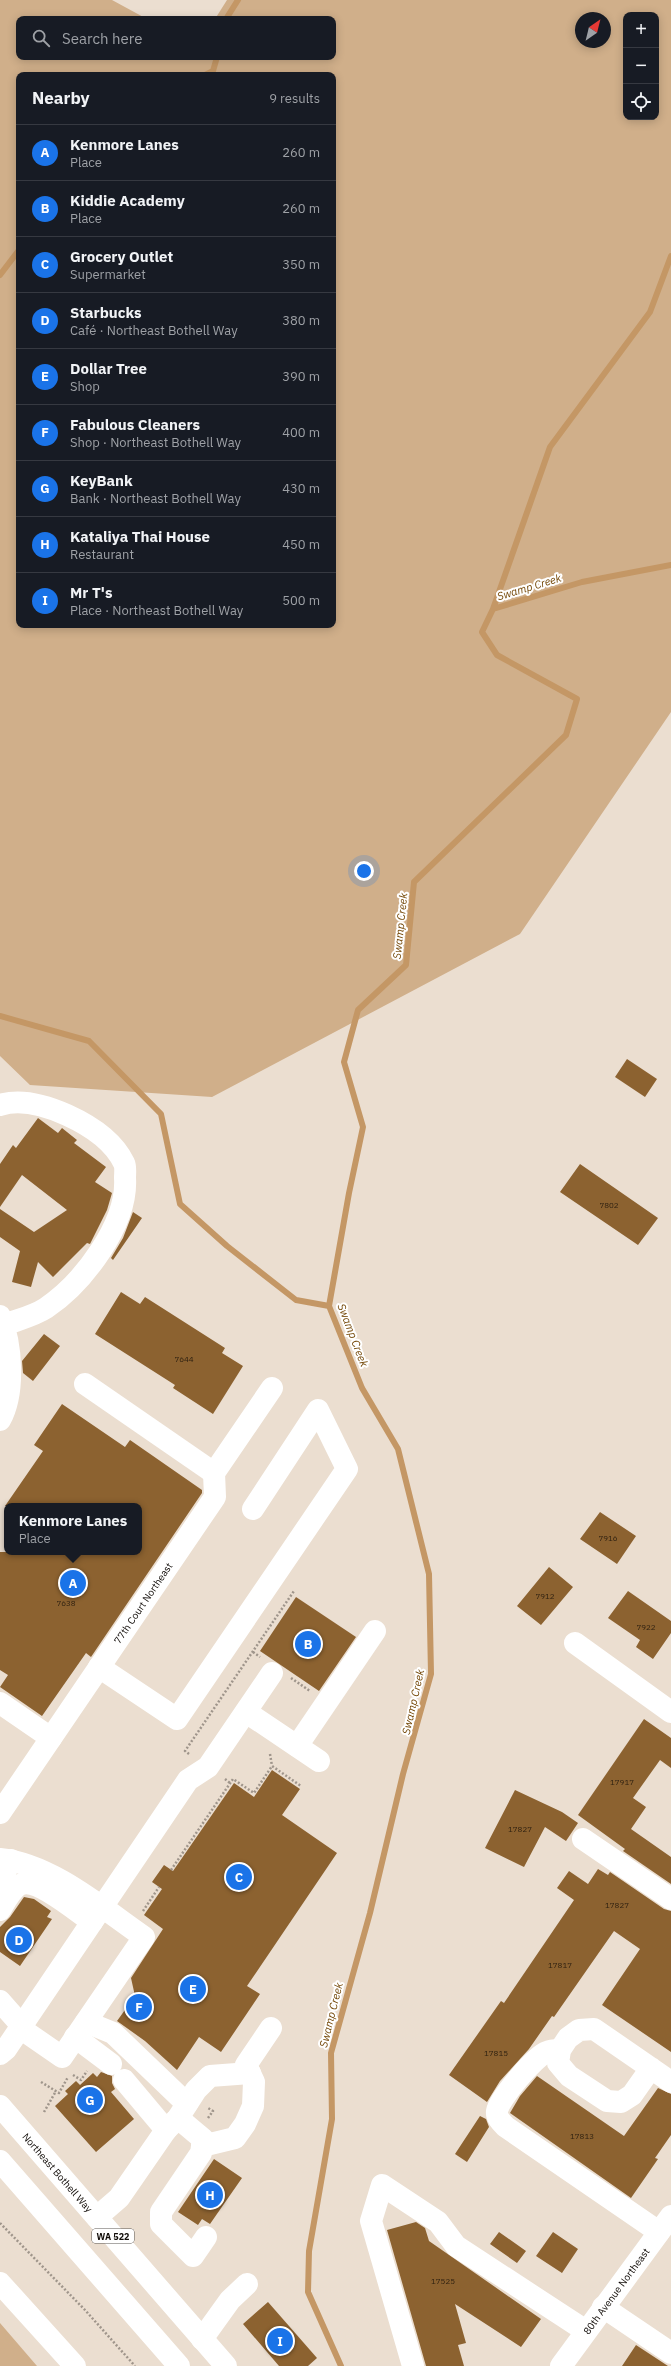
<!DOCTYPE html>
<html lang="en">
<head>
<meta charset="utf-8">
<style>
  body { margin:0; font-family:"IBM Plex Sans",sans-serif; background:#242831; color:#f1f3f6 }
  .controls { position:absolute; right:12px; top:12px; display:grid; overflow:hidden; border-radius:8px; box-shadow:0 2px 10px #0003 }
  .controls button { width:36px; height:36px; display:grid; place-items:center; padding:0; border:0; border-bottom:1px solid #363941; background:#171b24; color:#f1f3f6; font:20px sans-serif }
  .compass { position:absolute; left:575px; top:12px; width:36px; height:36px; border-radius:50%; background:#171b24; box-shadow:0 2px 10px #0003; rotate:35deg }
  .you { position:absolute; left:364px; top:871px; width:14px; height:14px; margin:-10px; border:3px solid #fff; border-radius:50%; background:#1a73e8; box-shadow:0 0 0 6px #1a73e833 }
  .badge { display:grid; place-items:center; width:26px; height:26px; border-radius:50%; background:#1a73e8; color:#fff; font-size:13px; font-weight:700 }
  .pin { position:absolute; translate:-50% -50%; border:2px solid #fff; box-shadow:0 1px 4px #0006 }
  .popup { position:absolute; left:4px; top:1503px; width:138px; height:52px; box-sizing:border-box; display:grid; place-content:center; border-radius:8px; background:#171b24; filter:drop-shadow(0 1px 3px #0005); font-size:13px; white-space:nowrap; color:#9ea1a6 }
  .popup b { font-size:15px; color:#f1f3f6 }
  .popup::after { content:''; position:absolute; left:50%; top:100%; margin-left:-8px; border:8px solid transparent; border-top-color:#171b24 }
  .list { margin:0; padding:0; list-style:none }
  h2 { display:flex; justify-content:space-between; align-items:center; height:52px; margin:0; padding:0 16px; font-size:17px }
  h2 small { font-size:13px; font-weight:400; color:#9ea1a6 }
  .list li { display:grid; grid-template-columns:26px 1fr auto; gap:12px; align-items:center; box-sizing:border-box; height:56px; padding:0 16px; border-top:1px solid #363941 }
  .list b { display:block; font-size:15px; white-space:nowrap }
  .list p { margin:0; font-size:13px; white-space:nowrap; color:#9ea1a6 }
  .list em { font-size:13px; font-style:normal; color:#9ea1a6 }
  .icon { flex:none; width:22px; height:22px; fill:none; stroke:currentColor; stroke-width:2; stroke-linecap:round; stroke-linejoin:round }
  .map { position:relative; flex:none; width:671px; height:2366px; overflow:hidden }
  .search { position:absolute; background:#171b24; box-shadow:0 2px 10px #0003; left:16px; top:16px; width:320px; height:44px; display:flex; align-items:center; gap:10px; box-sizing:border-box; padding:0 14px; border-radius:8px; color:#9ea1a6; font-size:15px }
  .panel { position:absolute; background:#171b24; box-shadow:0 2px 10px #0003; left:16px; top:72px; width:320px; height:556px; border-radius:8px }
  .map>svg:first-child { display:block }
  .green { fill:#d0af8a; fill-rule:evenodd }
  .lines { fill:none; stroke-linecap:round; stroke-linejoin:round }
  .stream { stroke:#c49765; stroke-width:6 }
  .building { fill:#8c6230 }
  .path { stroke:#9f958b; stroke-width:2.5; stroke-dasharray:2 2; stroke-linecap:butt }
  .minor { stroke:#fff; stroke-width:22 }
  .major { stroke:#fff; stroke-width:22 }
  .labels { text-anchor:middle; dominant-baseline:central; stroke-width:4; stroke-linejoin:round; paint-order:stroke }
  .number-label { font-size:8px; fill:#2f2111 }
  .shield { fill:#fff; stroke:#585451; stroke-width:1 }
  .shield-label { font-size:9px; font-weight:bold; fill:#100b07 }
  .street-label { font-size:10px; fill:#100b07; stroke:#fff }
  .water-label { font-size:11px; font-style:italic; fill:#744808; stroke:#fff }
</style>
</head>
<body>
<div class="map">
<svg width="671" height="2366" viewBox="0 0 671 2366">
  <rect width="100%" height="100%" fill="#ebded0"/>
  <path class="green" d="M0,0H112L147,19H19V57H333V19H215L227,0H671V712L520,934L212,1097L30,1085L0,1056ZM626,15H656V117H626ZM581,18H605V42H581ZM19,75H333V625H19Z
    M0,2323L37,2366H0Z"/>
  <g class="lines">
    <path class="stream" d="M226,19L238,0
      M205,75L213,71L217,57
      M0,275L19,250
      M493,609L550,447L650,312L671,256
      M0,1016L89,1041L161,1114L180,1204L227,1246L296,1300L329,1306
      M341,2366L308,2292L309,2251L332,2119L331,2053L370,1913L403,1774L431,1674L429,1574L398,1449L362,1388L329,1306L349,1193L363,1127L344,1062L358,1010L406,965L414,882L566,735L577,699L497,655L482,632L493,609L582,582L671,565"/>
  </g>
  <path class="building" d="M627,1059L657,1079L645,1097L615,1077Z
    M38,1118L58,1133L62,1128L77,1140L74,1143L106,1167L95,1182L112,1193L107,1210L90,1244L87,1243L53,1277L38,1262L31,1287L12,1282L20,1251L0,1237V1209L34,1232L67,1210L22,1175L0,1207V1164L13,1145L16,1148Z
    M580,1164L658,1218L638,1245L560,1192Z
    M133,1212L142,1218L113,1260L111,1258L123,1238Z
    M121,1292L140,1304L145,1297L225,1348L222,1353L243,1366L213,1414L173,1388L175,1385L95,1334Z
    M44,1334L60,1346L33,1381L23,1373L22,1361Z
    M62,1404L125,1447L130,1440L202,1490V1493L91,1657L86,1653L42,1716L0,1687L8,1675L0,1670V1552H139V1506H5L43,1451L34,1445Z
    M600,1512L636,1536L617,1564L580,1539Z
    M549,1567L573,1587L541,1625L517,1606Z
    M628,1591L671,1621V1633L653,1659L636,1647L640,1640L608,1618Z
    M296,1597L356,1637L319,1691L260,1651Z
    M644,1719L671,1738V1768L660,1760L633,1798L646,1807L631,1829L671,1857V1884L623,1851L625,1849L578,1815Z
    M272,1770L300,1789L282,1815L337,1853L247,1986L260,1994L221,2052L199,2037L177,2070L145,2041L117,2021L135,1996L131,1978L163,1929L144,1915L162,1889L152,1882L164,1865L173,1871L234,1783L254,1797Z
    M515,1790L562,1812L578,1823L566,1841L545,1827L524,1867L485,1848Z
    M598,1869L608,1875L610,1872L664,1909L671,1911V2052L602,2005L640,1949L614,1931L554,2017L552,2016L529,2049L500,2081L487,2102L449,2075L501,2001L504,2003L574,1900L557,1888L569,1871L588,1884Z
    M24,1897L34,1899L51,1911L47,1917L52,1919L20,1966L0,1952V1927L10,1917Z
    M101,2072L112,2076V2083L115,2089L111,2092L134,2119L96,2152L55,2106L68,2094L65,2091L76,2081L80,2085L93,2073L97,2077Z
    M537,2076L624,2136L658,2088L671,2094V2135L655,2158L658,2159L631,2198L510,2113L520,2096Z
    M480,2116L486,2119L489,2127L467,2162L455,2154Z
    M214,2159L242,2178L210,2224L202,2219L198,2225L178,2212Z
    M416,2222L425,2228L429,2241L541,2319L521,2347L455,2304L466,2343L458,2345L464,2366H426L387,2230Z
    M499,2232L526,2251L517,2263L490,2244Z
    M553,2232L578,2249L562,2273L536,2256Z
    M268,2302L317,2358L308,2366H279L243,2324Z
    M636,2345L668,2366H622Z"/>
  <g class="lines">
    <path class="path" d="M253,1652L260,1657
      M291,1678L310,1691
      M189,1754L185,1751L294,1591
      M270,1754L272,1766
      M225,1779L230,1783
      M171,1870L233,1779L254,1793L272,1766L301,1786
      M143,1911L159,1887
      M73,2075L81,2080L87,2071
      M41,2082L59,2093L68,2077
      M44,2112L56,2091
      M208,2118L213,2111L208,2108
      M0,2223L85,2310L135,2366"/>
    <g class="minor">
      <path d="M0,1105C22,1098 47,1106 67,1115C89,1125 113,1140 124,1163C126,1167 125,1173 125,1178C128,1224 83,1283 46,1308C34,1316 17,1320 4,1325"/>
      <path d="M0,1316C12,1344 15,1393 0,1420"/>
      <path d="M85,1384L214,1473"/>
      <path d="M575,1643L671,1712"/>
      <path d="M99,1667L177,1719L347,1469L318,1410L253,1509"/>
      <path d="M0,1703L51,1738"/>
      <path d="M246,1712L319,1761"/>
      <path d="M297,1746L375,1631"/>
      <path id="s1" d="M0,1813L215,1497L214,1473L272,1388"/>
      <path d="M583,1839L671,1899"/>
      <path d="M0,1859C51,1864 102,1908 144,1937L62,2057L20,2028"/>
      <path d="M0,1882L11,1860"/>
      <path d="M0,1910C5,1902 11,1890 19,1885C36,1876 77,1912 92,1922"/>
      <path d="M0,2001L22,2026"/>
      <path d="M86,2022L113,2033L187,2104"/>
      <path d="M75,2037L111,2064"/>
      <path d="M560,2050C556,2050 551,2050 547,2052C535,2056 499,2099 497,2111C496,2118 502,2123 506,2127L659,2232"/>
      <path d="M0,2054L6,2049L188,1780L208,1767L272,1673"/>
      <path d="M651,2068L632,2095L621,2102L607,2101L569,2076L558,2063L560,2050L568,2038L579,2030L594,2029L671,2082"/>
      <path d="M124,2080L166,2130"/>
      <path d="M178,2118L203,2139L201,2153L161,2212V2224L193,2256L206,2237"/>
      <path d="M202,2146L235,2138L245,2124L253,2106L254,2082L246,2065L271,2028"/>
      <path d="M97,2217L119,2198L166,2130L178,2118L196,2090L210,2076L250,2073"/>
      <path d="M0,2283L75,2366"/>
      <path d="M603,2307L671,2353"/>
      <path d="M202,2339L230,2300L247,2284"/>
      <path d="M413,2366L371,2221L382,2185L438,2222L456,2246L586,2331"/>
    </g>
    <g class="major">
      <path id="s2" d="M0,2106L226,2366"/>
      <path d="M0,2161L179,2366"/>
      <path id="s3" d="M561,2366L671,2216"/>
    </g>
  </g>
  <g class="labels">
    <g class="number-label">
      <text x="609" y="1205">7802</text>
      <text x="184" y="1359">7644</text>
      <text x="608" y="1538">7916</text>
      <text x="545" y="1596">7912</text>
      <text x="66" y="1603">7638</text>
      <text x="646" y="1627">7922</text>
      <text x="622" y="1782">17917</text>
      <text x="520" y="1829">17827</text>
      <text x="617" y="1905">17827</text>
      <text x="560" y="1965">17817</text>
      <text x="496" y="2053">17815</text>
      <text x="582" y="2136">17813</text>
      <text x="443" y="2281">17525</text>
    </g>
    <rect class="shield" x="92" y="2229" width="42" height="14" rx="3"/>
    <g class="shield-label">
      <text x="113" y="2236">WA 522</text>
    </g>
    <g class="street-label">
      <text stroke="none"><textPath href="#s1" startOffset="254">77th Court Northeast</textPath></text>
      <text stroke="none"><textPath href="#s2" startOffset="88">Northeast Bothell Way</textPath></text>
      <text stroke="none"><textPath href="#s3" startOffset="93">80th Avenue Northeast</textPath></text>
    </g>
    <g class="water-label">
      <text transform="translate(529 587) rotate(-17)">Swamp Creek</text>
      <text transform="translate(400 926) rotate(-84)">Swamp Creek</text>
      <text transform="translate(353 1335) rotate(69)">Swamp Creek</text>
      <text transform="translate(413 1702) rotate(-77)">Swamp Creek</text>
      <text transform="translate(331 2015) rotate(-76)">Swamp Creek</text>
    </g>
  </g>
</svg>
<div class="controls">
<button>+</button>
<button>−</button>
<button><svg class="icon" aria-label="locate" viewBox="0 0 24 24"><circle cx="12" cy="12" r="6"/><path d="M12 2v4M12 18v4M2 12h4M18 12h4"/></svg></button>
</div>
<svg class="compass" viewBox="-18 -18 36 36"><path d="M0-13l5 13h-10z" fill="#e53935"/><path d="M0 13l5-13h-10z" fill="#9ea1a6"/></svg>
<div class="you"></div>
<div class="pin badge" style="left:73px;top:1583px">A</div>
<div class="popup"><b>Kenmore Lanes</b>Place</div>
<div class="pin badge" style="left:308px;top:1644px">B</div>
<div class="pin badge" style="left:239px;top:1877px">C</div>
<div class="pin badge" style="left:19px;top:1940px">D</div>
<div class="pin badge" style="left:193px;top:1989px">E</div>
<div class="pin badge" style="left:139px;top:2007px">F</div>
<div class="pin badge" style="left:90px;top:2100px">G</div>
<div class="pin badge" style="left:210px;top:2195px">H</div>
<div class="pin badge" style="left:280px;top:2341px">I</div>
<div class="search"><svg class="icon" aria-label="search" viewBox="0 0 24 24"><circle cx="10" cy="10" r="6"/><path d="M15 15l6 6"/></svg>Search here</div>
<section class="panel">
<h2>Nearby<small>9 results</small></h2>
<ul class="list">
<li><span class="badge">A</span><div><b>Kenmore Lanes</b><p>Place</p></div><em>260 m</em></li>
<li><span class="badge">B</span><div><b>Kiddie Academy</b><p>Place</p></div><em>260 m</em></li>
<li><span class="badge">C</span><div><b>Grocery Outlet</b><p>Supermarket</p></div><em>350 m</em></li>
<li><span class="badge">D</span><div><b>Starbucks</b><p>Café · Northeast Bothell Way</p></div><em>380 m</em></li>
<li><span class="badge">E</span><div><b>Dollar Tree</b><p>Shop</p></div><em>390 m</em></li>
<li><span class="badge">F</span><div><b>Fabulous Cleaners</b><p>Shop · Northeast Bothell Way</p></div><em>400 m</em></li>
<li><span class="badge">G</span><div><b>KeyBank</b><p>Bank · Northeast Bothell Way</p></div><em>430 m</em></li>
<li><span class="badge">H</span><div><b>Kataliya Thai House</b><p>Restaurant</p></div><em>450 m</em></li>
<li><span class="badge">I</span><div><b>Mr T's</b><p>Place · Northeast Bothell Way</p></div><em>500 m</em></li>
</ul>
</section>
</div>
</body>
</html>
